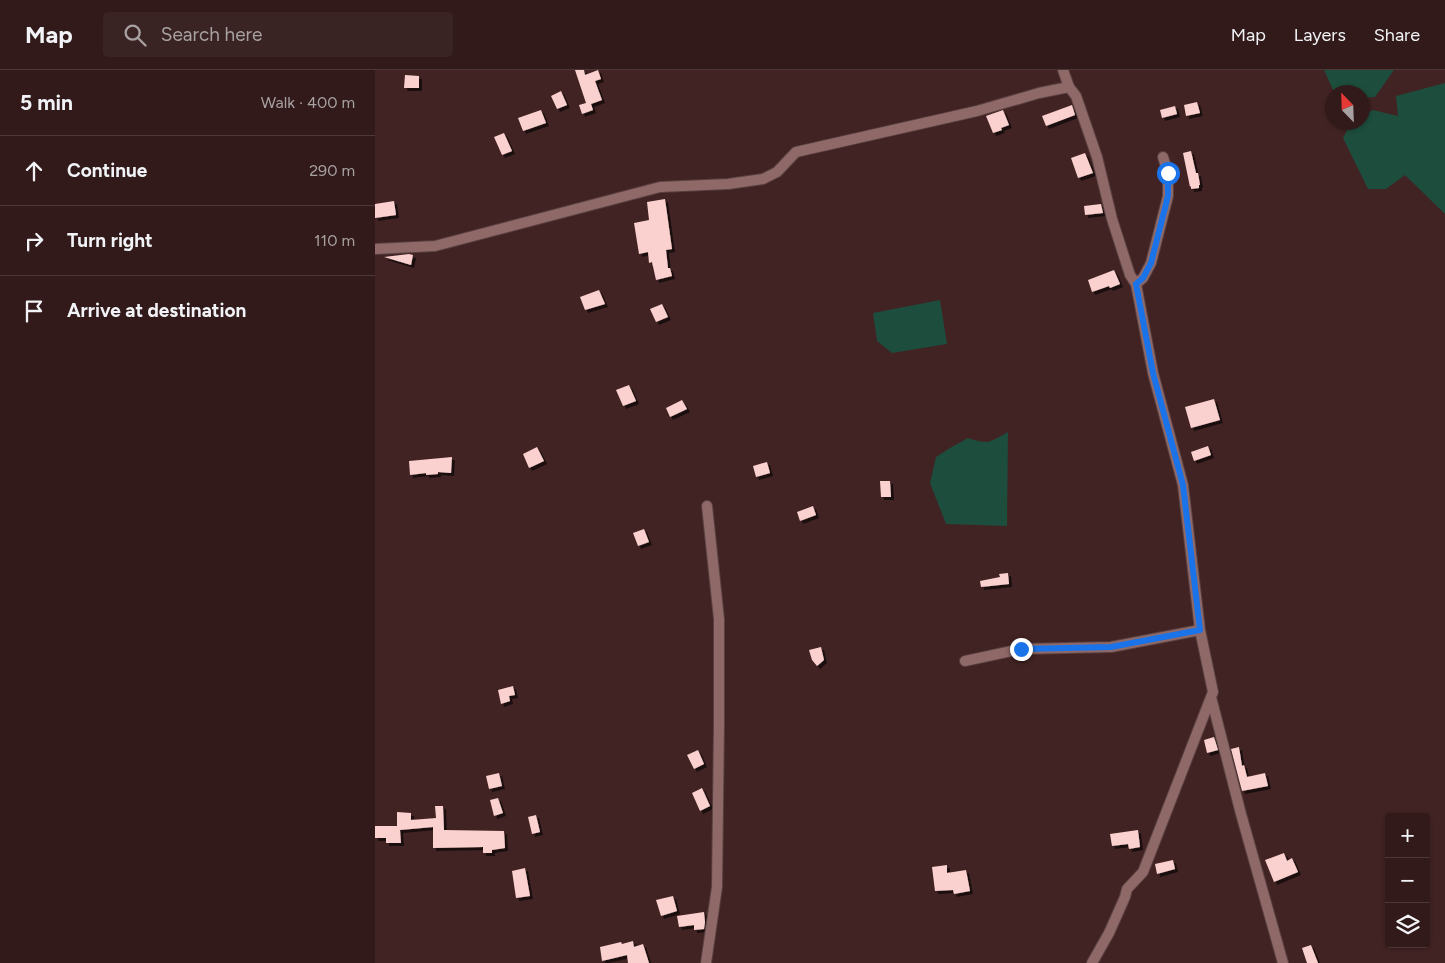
<!DOCTYPE html>
<html lang="en">
<head>
<meta charset="utf-8">
<style>
  body { margin:0; font-family:Figtree,sans-serif; background:#3a2323; color:#f1f3f6 }
  .controls { position:absolute; right:15px; bottom:15px; display:grid; overflow:hidden; border-radius:5px; box-shadow:0 1px 4px #0004 }
  .controls button { width:45px; height:45px; display:grid; place-items:center; padding:0; border:0; border-bottom:1px solid #4d3839; background:#321a1a; color:#f1f3f6; font:25px sans-serif }
  .compass { position:absolute; left:950px; top:15px; width:45px; height:45px; border-radius:50%; background:#321a1a; box-shadow:0 1px 4px #0004; rotate:337deg }
  .stop { position:absolute; width:15px; height:15px; margin:-11px; border:4px solid #1a73e8; border-radius:50%; background:#fff }
  .stop.end { background:#1a73e8; border-color:#fff; box-shadow:0 1px 5px #0008 }
  .list { margin:0; padding:0; list-style:none }
  h2 { display:flex; justify-content:space-between; align-items:center; height:65px; margin:0; padding:0 20px; font-size:21px }
  h2 small { font-size:16px; font-weight:400; color:#a8a1a2 }
  .list li { display:grid; grid-template-columns:32px 1fr auto; gap:15px; align-items:center; box-sizing:border-box; height:70px; padding:0 20px; border-top:1px solid #4d3839 }
  .list b { display:block; font-size:19px; white-space:nowrap }
  .list em { font-size:16px; font-style:normal; color:#a8a1a2 }
  .icon { flex:none; width:28px; height:28px; fill:none; stroke:currentColor; stroke-width:2; stroke-linecap:round; stroke-linejoin:round }
  .map { position:relative; flex:none; width:1070px; height:893px; overflow:hidden }
  header { display:flex; align-items:center; gap:30px; box-sizing:border-box; height:70px; padding:0 25px; background:#321a1a; border-bottom:1px solid #4d3839 }
  header strong { font-size:24px }
  nav { display:flex; gap:28px; margin-inline-start:auto; font-size:18px }
  .search { width:350px; height:45px; background:#3a2323; display:flex; align-items:center; gap:12px; box-sizing:border-box; padding:0 18px; border-radius:5px; color:#a8a1a2; font-size:19px }
  main { display:flex }
  aside { flex:1; background:#321a1a }
  .map>svg:first-child { display:block }
  .water { fill:#1d4d3d }
  .building { fill:#fbd1cf; filter:url(#shadow) }
  .lines { fill:none; stroke-linecap:round; stroke-linejoin:round }
  .minor-casing { stroke:#5a4041; stroke-width:12 }
  .minor { stroke:#8e6968; stroke-width:10 }
  .route { stroke:#1a73e8; stroke-width:6 }
</style>
</head>
<body>
<header>
<strong>Map</strong>
<div class="search"><svg class="icon" aria-label="search" viewBox="0 0 24 24"><circle cx="10" cy="10" r="6"/><path d="M15 15l6 6"/></svg>Search here</div>
<nav><a>Map</a><a>Layers</a><a>Share</a></nav>
</header>
<main>
<aside>
<h2>5 min<small>Walk · 400 m</small></h2>
<ul class="list">
<li><svg class="icon" aria-label="ahead" viewBox="0 0 24 24"><path d="M12 20V5M6 11l6-6 6 6"/></svg><div><b>Continue</b></div><em>290 m</em></li>
<li><svg class="icon" aria-label="right" viewBox="0 0 24 24"><path d="M7 20v-9h11M14 6l5 5-5 5"/></svg><div><b>Turn right</b></div><em>110 m</em></li>
<li><svg class="icon" aria-label="arrive" viewBox="0 0 24 24"><path d="M6 21V4h12l-3 4 3 4H6"/></svg><div><b>Arrive at destination</b></div></li>
</ul>
</aside>
<div class="map">
<svg width="1070" height="893" viewBox="0 0 1070 893">
  <defs>
    <filter id="shadow"><feDropShadow dx="3" dy="3" stdDeviation="0" flood-color="#0009"/></filter>
  </defs>
  <rect width="100%" height="100%" fill="#422323"/>
  <path class="water" d="M949,0H1019L1000,27L988,28V22H959Z
    M1070,13V144L1030,105L1011,119H993L968,68L976,53L988,52V45L998,40L1023,46L1021,26Z
    M565,230L572,274L517,283L502,271L498,243Z
    M633,362L632,456L571,454L555,413L561,387L575,378L593,368C614,375 615,372 633,362Z"/>
  <path class="building" d="M200,0H209L210,5L223,0L226,9L220,11L227,30L216,34L218,40L207,44L204,35L211,33Z
    M30,5L44,6V18H29Z
    M186,21L192,35L182,39L176,26Z
    M822,32L825,43L811,46L809,35Z
    M697,35L700,45L671,56L667,46Z
    M800,36L802,44L787,48L785,40Z
    M166,40L171,53L148,61L143,48Z
    M628,40L634,55L626,58L627,60L618,63L611,46Z
    M129,63L137,81L127,85L119,67Z
    M816,81L821,103H823L825,115H824V118L816,119V116L815,117L808,83Z
    M710,83L718,103L703,108L696,88Z
    M290,129L297,179L291,180L293,198H295L297,206L281,210L277,192L274,193L273,182L264,184L259,153L274,150L272,132Z
    M19,131L21,145L0,148V134Z
    M726,134L728,143L710,145L709,136Z
    M34,184L38,185L36,195L9,187Z
    M739,200L745,214L735,218L734,216L717,222L713,210Z
    M224,220L230,234L210,240L205,227Z
    M287,234L293,247L281,252L275,239Z
    M254,315L261,331L248,336L241,320Z
    M839,329L845,350L816,358L810,337Z
    M307,330L312,339L295,347L291,338Z
    M833,376L836,385L819,391L816,382Z
    M162,377L169,391L154,398L148,384Z
    M77,387L76,403L63,402V404L51,405V403L35,405L34,391Z
    M392,392L395,403L381,407L378,396Z
    M505,411H515L516,427H506Z
    M438,436L441,445L425,451L422,442Z
    M269,459L274,472L263,476L258,463Z
    M633,503L634,514L606,517L605,511L625,507L624,504Z
    M446,577L449,590L442,596L437,590L434,580Z
    M138,616L140,625L134,626L135,631L126,634L123,620Z
    M839,667L843,680L832,683L829,670Z
    M864,677L867,696L869,695L872,707L890,703L893,716L867,721L856,679Z
    M323,680L329,694L319,699L312,685Z
    M124,703L127,716L114,719L111,706Z
    M327,718L335,736L325,741L317,723Z
    M123,728L128,743L119,746L115,730Z
    M60,736H68L69,760L129,761L130,778L117,780V783H108V777L58,778V757L25,760L26,773H11V768H0V756H22V742L36,743V750L61,748Z
    M161,745L165,762L157,764L153,747Z
    M763,760L765,777L754,779L753,774L737,776L735,764Z
    M909,783L912,791L917,788L923,802L899,812L890,790Z
    M798,790L800,799L782,804L780,794Z
    M572,795V803L591,800L595,821L579,824L578,820L560,821L557,797Z
    M150,798L155,826L141,828L137,801Z
    M298,826L302,841L286,846L281,830Z
    M329,842L330,852L329,859L319,860V855L304,857L302,846Z
    M258,871L259,877L268,874L274,893H253L252,885L227,891L225,877L246,872L247,874Z
    M936,875L943,893H932L927,878Z"/>
  <g class="lines">
    <g class="minor-casing">
      <path id="minor" d="M688,0L694,17L701,26L722,87L737,149L755,205L761,214L778,303L808,415L825,560L838,622L836,627L866,744L908,893
        M0,179L60,176L285,117L353,114L388,109L402,102L421,82L602,41L664,23L694,17
        M761,214L768,208L776,193L793,126V103L788,87
        M590,591L646,579L736,577L825,560
        M331,893L342,817L344,654V549L332,436
        M717,893L734,863L750,827L752,819L768,802L836,627"/>
    </g>
    <use href="#minor" class="minor"/>
  </g>
  <g class="lines">
    <path class="route" d="M646,579L736,577L825,560L808,415L778,303L761,214L768,208L776,193L793,126V103"/>
  </g>
</svg>
<div class="controls">
<button>+</button>
<button>−</button>
<button><svg class="icon" aria-label="layers" viewBox="0 0 24 24"><path d="M12 4l9 5-9 5-9-5zM3 14l9 5 9-5"/></svg></button>
</div>
<svg class="compass" viewBox="-18 -18 36 36"><path d="M0-13l5 13h-10z" fill="#e53935"/><path d="M0 13l5-13h-10z" fill="#a8a1a2"/></svg>
<div class="stop" style="left:793px;top:103px"></div>
<div class="stop end" style="left:646px;top:579px"></div>
</div>
</main>
</body>
</html>
